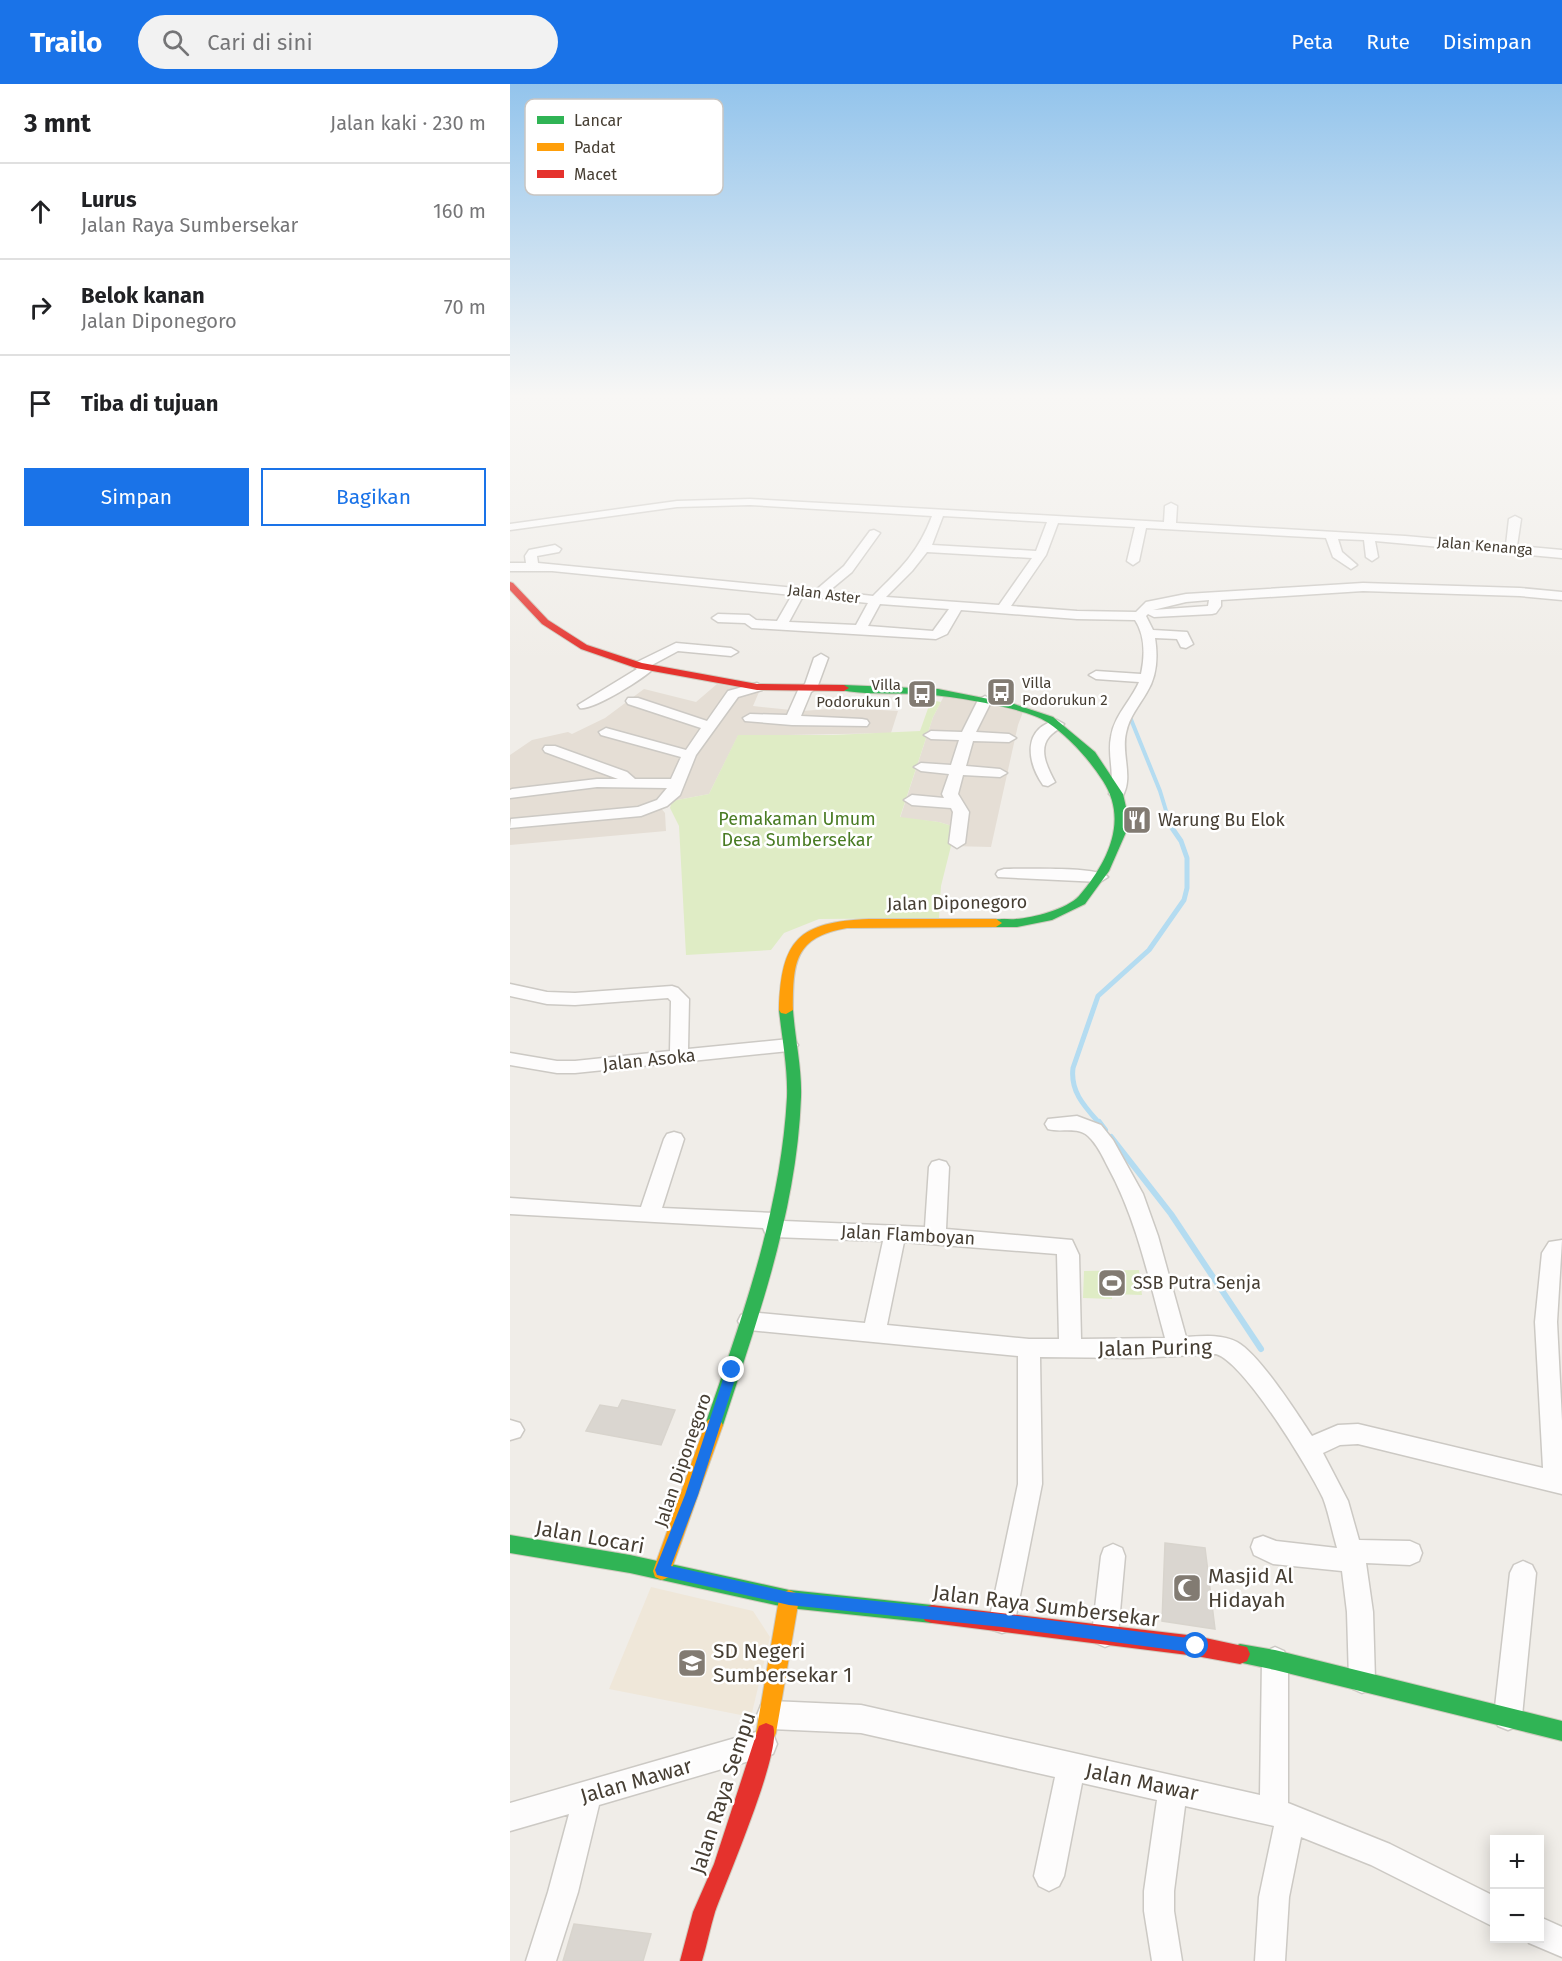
<!DOCTYPE html>
<html lang="id">
<head>
<meta charset="utf-8">
<style>
  body { margin:0; font-family:"Fira Sans",sans-serif; background:#f2f2f2; color:#202124 }
  .controls { position:absolute; right:18px; bottom:18px; display:grid; overflow:hidden; border-radius:0px; box-shadow:0 3px 15px #0003 }
  .controls button { width:54px; height:54px; display:grid; place-items:center; padding:0; border:0; border-bottom:2px solid #e0e0e0; background:#fff; color:#202124; font:30px sans-serif }
  .stop { position:absolute; width:18px; height:18px; margin:-14px; border:4px solid #1a73e8; border-radius:50%; background:#fff }
  .stop.end { background:#1a73e8; border-color:#fff; box-shadow:0 2px 6px #0008 }
  .list { margin:0; padding:0; list-style:none }
  h2 { display:flex; justify-content:space-between; align-items:center; height:78px; margin:0; padding:0 24px; font-size:26px }
  h2 small { font-size:20px; font-weight:400; color:#757577 }
  .list li { display:grid; grid-template-columns:39px 1fr auto; gap:18px; align-items:center; box-sizing:border-box; height:96px; padding:0 24px; border-top:2px solid #e0e0e0 }
  .list b { display:block; font-size:22px; white-space:nowrap }
  .list p { margin:0; font-size:20px; white-space:nowrap; color:#757577 }
  .list em { font-size:20px; font-style:normal; color:#757577 }
  .actions { display:flex; gap:12px; padding:18px 24px }
  .actions a { flex:1; padding:14px 0; border:2px solid #1a73e8; border-radius:0px; text-align:center; font-size:21px; color:#1a73e8 }
  .actions .main { background:#1a73e8; color:#fff }
  .icon { flex:none; width:33px; height:33px; fill:none; stroke:currentColor; stroke-width:2; stroke-linecap:round; stroke-linejoin:round }
  .map { position:relative; flex:none; width:1052px; height:1877px; overflow:hidden }
  header { display:flex; align-items:center; gap:36px; box-sizing:border-box; height:84px; padding:0 30px; background:#1a73e8; color:#fff }
  header strong { font-size:28px }
  nav { display:flex; gap:33px; margin-inline-start:auto; font-size:21px }
  .search { width:420px; height:54px; background:#f2f2f2; display:flex; align-items:center; gap:15px; box-sizing:border-box; padding:0 21px; border-radius:33px; color:#757577; font-size:22px }
  main { display:flex }
  aside { flex:1; background:#fff }
  .map>svg:first-child { display:block }
  .residential { fill:#e5ded5 }
  .education { fill:#efe7d9 }
  .green { fill:#dfecc5 }
  .lines { fill:none; stroke-linecap:round; stroke-linejoin:round }
  .stream-far2 { stroke:#b4dcf1; stroke-width:4 }
  .stream-far1 { stroke:#b4dcf1; stroke-width:5 }
  .stream { stroke:#b4dcf1; stroke-width:6 }
  .building { fill:#dad6d0; stroke:#d8d4cd; stroke-width:1.5 }
  .street-casing { stroke:#ccc9c4; stroke-width:3 }
  .fast-casing { stroke:#cfcabe; stroke-width:2 }
  .slow-casing { stroke:#cfcabe; stroke-width:2 }
  .jam-casing { stroke:#cfcabe; stroke-width:2 }
  .street { fill:#fdfcfc; fill-rule:evenodd }
  .fast { fill:#30b455; fill-rule:evenodd }
  .slow { fill:#ff9f0a; fill-rule:evenodd }
  .jam { fill:#e5322d; fill-rule:evenodd }
  .route { fill:#1a73e8 }
  .labels { text-anchor:middle; dominant-baseline:central; stroke-width:5; stroke-linejoin:round; paint-order:stroke }
  .far-street-label { font-size:15px; fill:#463e33; stroke:#fff }
  .far-poi-label { font-size:15px; fill:#463e33; stroke:#fff; text-anchor:start }
  .park-label { font-size:18px; fill:#497b23; stroke:#fff }
  .poi-label { font-size:18px; fill:#463e33; stroke:#fff; text-anchor:start }
  .street-label { font-size:18px; fill:#463e33; stroke:#fff }
  .near-street-label { font-size:21px; fill:#463e33; stroke:#fff }
  .near-poi-label { font-size:21px; fill:#463e33; stroke:#fff; text-anchor:start }
  .key { fill:#fff; stroke:#c8c5c2; stroke-width:1.5 }
  .key-label { font-size:16px; fill:#463e33 }
</style>
</head>
<body>
<header>
<strong>Trailo</strong>
<div class="search"><svg class="icon" aria-label="search" viewBox="0 0 24 24"><circle cx="10" cy="10" r="6"/><path d="M15 15l6 6"/></svg>Cari di sini</div>
<nav><a>Peta</a><a>Rute</a><a>Disimpan</a></nav>
</header>
<main>
<aside>
<h2>3 mnt<small>Jalan kaki · 230 m</small></h2>
<ul class="list">
<li><svg class="icon" aria-label="ahead" viewBox="0 0 24 24"><path d="M12 20V5M6 11l6-6 6 6"/></svg><div><b>Lurus</b><p>Jalan Raya Sumbersekar</p></div><em>160 m</em></li>
<li><svg class="icon" aria-label="right" viewBox="0 0 24 24"><path d="M7 20v-9h11M14 6l5 5-5 5"/></svg><div><b>Belok kanan</b><p>Jalan Diponegoro</p></div><em>70 m</em></li>
<li><svg class="icon" aria-label="arrive" viewBox="0 0 24 24"><path d="M6 21V4h12l-3 4 3 4H6"/></svg><div><b>Tiba di tujuan</b></div></li>
</ul>
<div class="actions"><a class="main">Simpan</a><a>Bagikan</a></div>
</aside>
<div class="map">
<svg width="1052" height="1877" viewBox="0 0 1052 1877">
  <rect width="100%" height="100%" fill="#f0ede8"/>
  <path class="residential" d="M207,600L249,608L243,622L291,627L336,624L388,627L381,649L228,652L199,710L162,717L150,723L155,729L156,747L0,761V671L22,656L58,648L62,650L95,634L134,605L186,618Z
    M434,612L513,628L508,641L481,763L441,762L442,742L429,738L390,734L423,633Z"/>
  <path class="education" d="M141,1503L243,1527L260,1553L241,1633L99,1605Z"/>
  <path class="green" d="M421,616L431,618L423,633L390,733L429,738L442,742L441,762L431,802L429,834L309,835L274,849L261,866L176,871L169,742L160,724L162,717L199,710L228,651H323L410,647Z
    M629,1186L632,1211L602,1210V1215L573,1214L574,1187Z"/>
  <g class="lines">
    <path class="stream-far2" d="M620,633L650,707L661,743"/>
    <path class="stream-far1" d="M590,1040C575,1023 560,1008 563,984L588,912L639,866L674,816L677,804V774L671,757L660,741"/>
    <path class="stream" d="M589,1038L595,1046
      M601,1053L661,1130L751,1265"/>
  </g>
  <path class="building" d="M112,1316L165,1326L151,1361L76,1347L90,1321L108,1324Z
    M655,1459L695,1464L705,1545L652,1537Z
    M64,1840L141,1850L133,1877H53Z"/>
  <g class="lines">
    <g class="street-casing">
      <path id="street" d="M240,415L654,438L655,422L661,419L667,422L666,439L895,452L996,461L999,435L1005,432L1011,435L1007,462L1052,466V474L865,457L868,473L862,477L856,473L854,456L828,455L832,468L847,481L841,485L823,473L816,454L636,444L629,477L623,481L617,477L625,443L548,439L536,471L501,522L567,527L626,528L636,518L676,510L853,499L1010,504L1052,508V516L1010,512L853,507L711,516V522L706,529L702,530L644,533L638,530L636,532L643,546L677,548L683,560L676,564L671,563L667,555L645,554C648,573 647,592 637,608C629,622 619,633 616,649C611,670 624,694 612,713L607,715L599,710C606,691 597,672 601,653C604,632 620,618 629,598L586,595L579,591L586,587L631,590C635,572 635,551 625,536L567,535L451,526L437,550L426,555L242,544L235,539L208,538L202,534L208,530L239,531L246,536L267,537L282,511L42,487H0V479H16L15,472L19,466L45,461L51,465L49,468L27,472L28,479L306,506L334,482L360,447L364,446L370,449L342,488L319,507L363,512C391,484 408,469 422,432L240,421L167,423L0,446V440L167,417ZM433,432L537,438L526,467L422,461ZM417,468L522,474L489,521L376,513L402,487ZM293,512L358,519L346,541L279,538ZM699,516L698,522L643,526L676,518ZM370,520L439,525L423,547L358,542Z
        M166,559L221,564L228,568L221,572L168,567L142,581L144,584C135,594 82,627 70,624L68,621L127,585L123,582L125,579Z
        M311,570L318,574L307,604L301,608L291,632L352,635L357,636L359,639L357,642L282,641L235,637L233,634L240,630L277,631L289,604L295,600L304,574Z
        M247,599L254,603L252,606L228,613L186,671L170,711L157,722L131,732L0,744L1,735L128,723L147,716L157,704L87,703L0,714V706L2,705L87,695H108L35,668L33,665L35,662H45L117,688L125,695H161L171,673L91,651L89,648L96,644L176,666L191,644L118,620L116,617L118,614H128L197,637L218,607Z
        M475,612L482,616L466,648L499,650L506,654L499,658L463,657L456,682L490,685L497,689L490,693L453,691L448,710L459,728L455,759L447,764L439,759L443,728L441,724L402,721L394,716L402,711L434,714L432,710L439,690L411,687L404,683L411,679L441,681L449,656L421,655L414,651L421,647L452,648L468,616Z
        M547,636L554,640C550,645 544,647 539,653C528,666 538,685 545,698L538,702L533,701C517,678 512,644 547,636Z
        M494,785C512,785 589,782 598,793L590,798L488,793L486,790L488,787Z
        M0,900L37,908L65,909L162,902L168,904L179,915L178,965L279,955L285,957L288,961L285,965L279,967L65,989H47L0,981V969L47,977H65L160,967L161,917L158,914L65,921L37,920L0,912Z
        M567,1032L591,1041L603,1056L633,1110L648,1152L676,1253C693,1252 711,1250 727,1258C749,1270 787,1329 802,1352L828,1341L848,1340L1033,1384L1025,1238L1032,1169L1039,1158L1052,1156L1047,1238L1052,1337V1410L848,1360L830,1361L813,1369L838,1417L849,1456L900,1457L909,1461L912,1469L909,1477L900,1481L856,1479L863,1528L865,1596L861,1605L852,1609L843,1605L839,1596L837,1528L832,1487L763,1480L744,1471L741,1463L744,1455L753,1452L766,1457L827,1464C822,1447 819,1430 813,1414C799,1385 735,1279 706,1270L625,1274L530,1273L532,1400L505,1537L501,1546L492,1549L483,1546L479,1537L508,1400V1272L239,1246L231,1243L228,1237L231,1231L239,1228L355,1239L373,1157L263,1153L256,1151L253,1144L0,1130V1114L131,1123L154,1055L157,1050L164,1048L171,1050L174,1055L152,1124L264,1129L271,1131L274,1137L415,1143L419,1083L422,1078L429,1076L436,1078L439,1083L436,1145L562,1156L569,1171L571,1255L655,1254C639,1196 627,1136 598,1083C593,1073 587,1060 578,1052C567,1042 551,1049 538,1045L535,1040L538,1035ZM394,1158L547,1170L549,1255H519L377,1241Z
        M0,1336L10,1339L14,1346L10,1353L0,1356Z
        M603,1460L612,1464L615,1472L608,1550L604,1559L595,1563L586,1559L582,1550L591,1472L594,1464Z
        M1013,1477L1022,1481L1026,1489L1012,1632L1008,1642L998,1646L988,1642L984,1632L1000,1489L1004,1481Z
        M765,1563L774,1567L778,1576V1719L880,1760L984,1812V1843L861,1781L791,1753L779,1813L775,1877H745L749,1813L764,1742L675,1722L664,1807V1827L672,1877H642L634,1827V1807L647,1716L572,1699L554,1792L549,1802L539,1807L529,1802L524,1792L545,1693L351,1649L261,1645L251,1641L247,1631L251,1621L261,1617L351,1621L750,1711L752,1576L756,1567Z
        M253,1646L263,1650L267,1660L263,1670L89,1721L68,1808L46,1877H16L38,1808L59,1730L0,1747V1719Z
        M1030,1833L1052,1843V1873L1019,1859L1018,1854H1030Z"/>
    </g>
    <g class="fast-casing">
      <path id="fast" d="M334,601L428,605L504,620L543,633L585,668L613,710L618,732L617,746L599,787L575,820L542,836L507,843H486L480,839C486,833 497,836 506,835C523,834 557,825 569,812C597,779 619,737 593,697C578,674 560,654 537,638C514,623 436,611 408,610C383,609 355,611 330,606L329,604Z
        M276,922L283,926C285,955 292,984 291,1013C287,1126 248,1234 213,1341L210,1346L204,1349L198,1346L195,1341C232,1234 271,1126 277,1013C278,984 272,955 269,926Z
        M0,1451L120,1471L279,1506L422,1521L429,1523L432,1530L429,1537L422,1539L279,1524L120,1489L0,1469Z
        M730,1560L765,1566L1052,1637V1657L765,1586L723,1577L720,1570L723,1563Z"/>
    </g>
    <g class="slow-casing">
      <path id="slow" d="M359,835H486L492,839L486,843L337,844C284,853 283,879 283,926L276,930L271,929L269,926C271,855 289,838 359,835Z
        M204,1333L210,1336L213,1341L161,1487L159,1493L152,1496L145,1493L143,1487L195,1341L198,1336Z
        M279,1506L286,1509L289,1515L266,1649L263,1656L256,1659L249,1656L246,1649L269,1515L272,1509Z"/>
    </g>
    <g class="jam-casing">
      <path id="jam" d="M0,498L3,499L38,536L77,561L132,579L247,600L334,601L339,604L334,607L247,606L126,584L71,565L32,540L0,506Z
        M422,1521L686,1552L737,1563L740,1570L737,1577L730,1580L686,1572L422,1539L415,1537L412,1530L415,1523Z
        M256,1639L263,1642C273,1666 216,1797 205,1828C200,1844 197,1861 192,1877H170L183,1828L204,1780L249,1642Z"/>
    </g>
    <use href="#street" class="street"/>
    <use href="#fast" class="fast"/>
    <use href="#slow" class="slow"/>
    <use href="#jam" class="jam"/>
  </g>
  <linearGradient id="sky" x2="0" y2="1"><stop stop-color="#93c4ec"/><stop offset="0.54" stop-color="#f8f7f5"/><stop offset="1" stop-color="#f8f7f5" stop-opacity="0"/></linearGradient>
  <rect width="1052" height="578" fill="url(#sky)"/>
  <path class="route" d="M222,1281L228,1286L188,1411L161,1482L279,1508L492,1530L686,1555L691,1557L693,1562L691,1567L686,1569L492,1543L279,1521L147,1491L145,1486L175,1411L216,1286Z"/>
  <defs>
    <g id="bus-square" transform="scale(1.5)"><rect x="-9" y="-9" width="18" height="18" rx="4" fill="#827b72" stroke="#fff"/><path d="M-5-6H5V4H4V6H2V4H-2V6H-4V4H-5ZM-3.5-4V0h7V-4ZM-3.5 1.2v1.5H-2V1.2ZM2 1.2v1.5H3.5V1.2Z" fill="#fff"/></g>
    <g id="restaurant-square" transform="scale(1.5)"><rect x="-9" y="-9" width="18" height="18" rx="4" fill="#827b72" stroke="#fff"/><path d="M-5-6h1v4h1v-4h1v4h1v-4h1v5L-1.5 .5V6h-2V.5L-5-1ZM5-6V6H3V1.5H1.5Q1.5-4 5-6Z" fill="#fff"/></g>
    <g id="stadium-square" transform="scale(1.5)"><rect x="-9" y="-9" width="18" height="18" rx="4" fill="#827b72" stroke="#fff"/><path d="M0-5a6.5 5 0 1 0 0 10a6.5 5 0 1 0 0-10ZM-3.5-1.8h7v3.6h-7Z" fill="#fff"/></g>
    <g id="mosque-square" transform="scale(1.5)"><rect x="-9" y="-9" width="18" height="18" rx="4" fill="#827b72" stroke="#fff"/><path d="M3.5-4.9A6 6 0 1 0 3.5 4.9A5 5 0 1 1 3.5-4.9Z" fill="#fff"/></g>
    <g id="school-square" transform="scale(1.5)"><rect x="-9" y="-9" width="18" height="18" rx="4" fill="#827b72" stroke="#fff"/><path d="M0-5L7-2L0 1L-7-2ZM-4 1L0 2.5L4 1V4Q0 6-4 4Z" fill="#fff"/></g>
  </defs>
  <g fill-rule="evenodd">
    <use href="#bus-square" x="491" y="608"/>
    <use href="#bus-square" x="412" y="610"/>
    <use href="#restaurant-square" x="627" y="736"/>
    <use href="#stadium-square" x="602" y="1199"/>
    <use href="#mosque-square" x="677" y="1504"/>
    <use href="#school-square" x="182" y="1579"/>
  </g>
  <g class="labels">
    <g class="far-street-label">
      <text transform="translate(975 462) rotate(5)">Jalan Kenanga</text>
      <text transform="translate(314 510) rotate(7)">Jalan Aster</text>
    </g>
    <g class="far-poi-label">
      <text x="512" y="599">Villa<tspan x="512" dy="17">Podorukun 2</tspan></text>
      <text x="391" y="601" text-anchor="end">Villa<tspan x="391" dy="17">Podorukun 1</tspan></text>
    </g>
    <g class="park-label">
      <text x="287" y="735">Pemakaman Umum<tspan x="287" dy="21">Desa Sumbersekar</tspan></text>
    </g>
    <g class="poi-label">
      <text x="648" y="736">Warung Bu Elok</text>
      <text x="623" y="1199">SSB Putra Senja</text>
    </g>
    <g class="street-label">
      <text transform="translate(447 819) rotate(-1)">Jalan Diponegoro</text>
      <text transform="translate(139 976) rotate(-6)">Jalan Asoka</text>
      <text transform="translate(398 1151) rotate(3)">Jalan Flamboyan</text>
      <text transform="translate(173 1376) rotate(-71)">Jalan Diponegoro</text>
    </g>
    <g class="near-street-label">
      <text transform="translate(645 1264) rotate(-1)">Jalan Puring</text>
      <text transform="translate(80 1453) rotate(10)">Jalan Locari</text>
      <text transform="translate(536 1522) rotate(7)">Jalan Raya Sumbersekar</text>
      <text transform="translate(126 1697) rotate(-16)">Jalan Mawar</text>
      <text transform="translate(632 1698) rotate(12)">Jalan Mawar</text>
      <text transform="translate(213 1709) rotate(-72)">Jalan Raya Sempu</text>
    </g>
    <g class="near-poi-label">
      <text x="698" y="1492">Masjid Al<tspan x="698" dy="24">Hidayah</tspan></text>
      <text x="203" y="1567">SD Negeri<tspan x="203" dy="24">Sumbersekar 1</tspan></text>
    </g>
  </g>
  <rect x="15" y="15" width="198" height="96" rx="9" class="key"/>
  <rect x="27" y="32" width="27" height="8" fill="#30b455"/>
  <rect x="27" y="59" width="27" height="8" fill="#ff9f0a"/>
  <rect x="27" y="86" width="27" height="8" fill="#e5322d"/>
  <g class="key-label">
    <text x="64" y="42">Lancar</text>
    <text x="64" y="69">Padat</text>
    <text x="64" y="96">Macet</text>
  </g>
</svg>
<div class="controls">
<button>+</button>
<button>−</button>
</div>
<div class="stop" style="left:686px;top:1562px"></div>
<div class="stop end" style="left:222px;top:1286px"></div>
</div>
</main>
</body>
</html>
